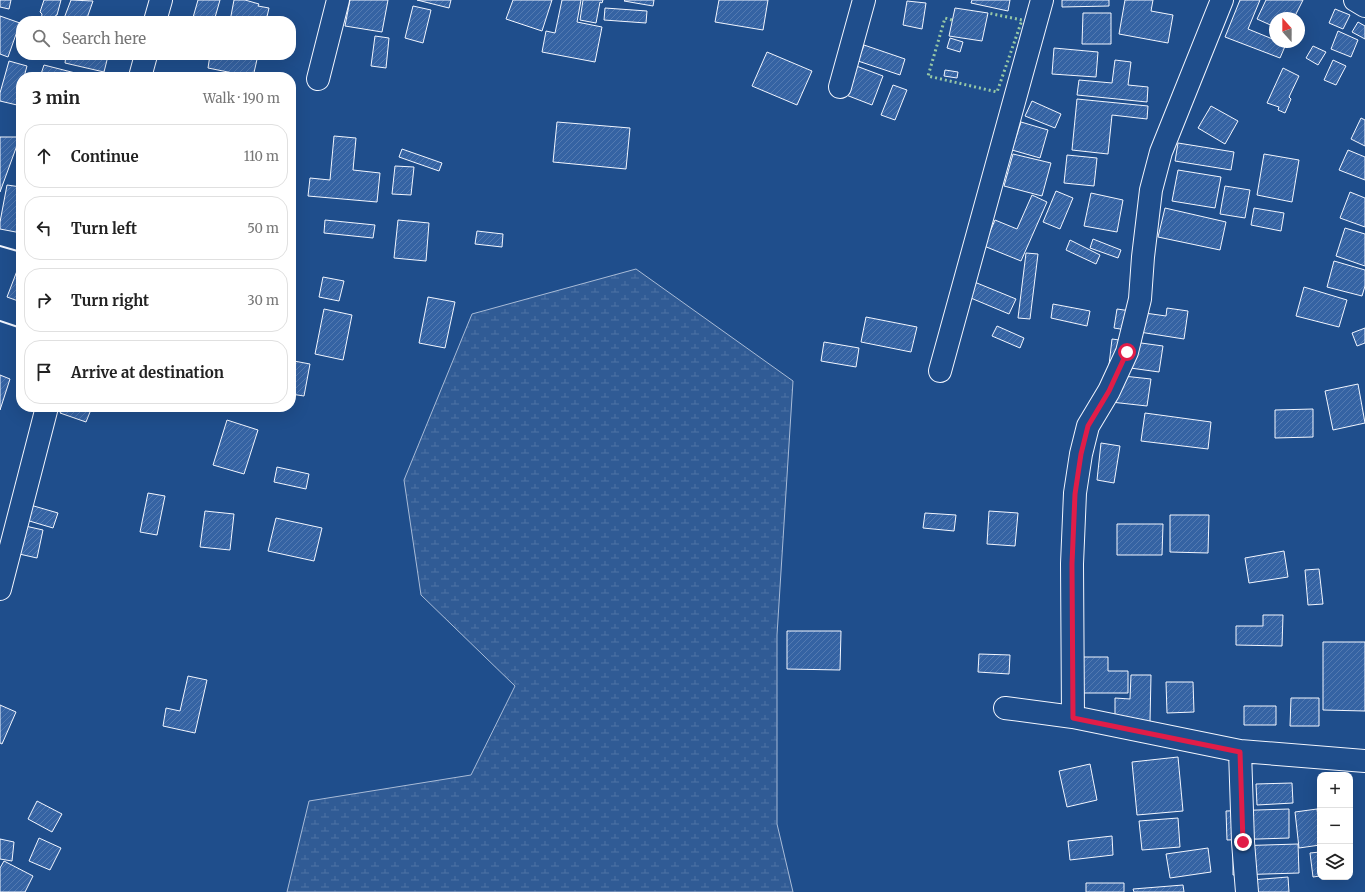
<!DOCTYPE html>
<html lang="en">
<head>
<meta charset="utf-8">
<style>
  body { margin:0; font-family:Merriweather,serif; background:#f6f6f6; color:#222 }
  .controls { position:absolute; right:12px; bottom:12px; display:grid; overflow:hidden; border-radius:8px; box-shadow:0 4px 16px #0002 }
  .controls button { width:36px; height:36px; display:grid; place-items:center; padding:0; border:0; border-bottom:1px solid #e0e0e0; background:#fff; color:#222; font:20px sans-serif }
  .compass { position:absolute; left:1269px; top:12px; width:36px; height:36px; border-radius:50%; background:#fff; box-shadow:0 4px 16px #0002; rotate:339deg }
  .stop { position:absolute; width:12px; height:12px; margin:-9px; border:3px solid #e11d48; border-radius:50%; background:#fff }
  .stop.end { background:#e11d48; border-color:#fff; box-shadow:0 1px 4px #0008 }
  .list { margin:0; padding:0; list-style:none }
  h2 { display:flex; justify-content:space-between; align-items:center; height:52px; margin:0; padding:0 16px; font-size:17px }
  h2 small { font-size:13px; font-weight:400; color:#767676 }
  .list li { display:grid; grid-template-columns:26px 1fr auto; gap:12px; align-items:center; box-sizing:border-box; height:64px; margin:0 8px 8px; padding:0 8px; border:1px solid #e0e0e0; border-radius:16px }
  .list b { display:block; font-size:15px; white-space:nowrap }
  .list em { font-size:13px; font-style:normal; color:#767676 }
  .icon { flex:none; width:22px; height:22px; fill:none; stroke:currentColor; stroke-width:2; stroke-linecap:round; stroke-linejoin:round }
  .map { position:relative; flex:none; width:1365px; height:892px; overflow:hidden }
  .search { position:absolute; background:#fff; box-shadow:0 4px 16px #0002; left:16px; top:16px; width:280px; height:44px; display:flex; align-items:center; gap:10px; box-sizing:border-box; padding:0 14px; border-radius:16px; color:#767676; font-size:15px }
  .panel { position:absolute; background:#fff; box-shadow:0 4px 16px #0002; left:16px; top:72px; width:280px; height:340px; border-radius:16px }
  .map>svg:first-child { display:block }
  .wetland { fill:url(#wetland-marsh); stroke:#a8bbd7 }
  .building { fill:url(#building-hatch); stroke:#f2f6ff }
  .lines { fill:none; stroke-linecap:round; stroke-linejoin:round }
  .minor-casing { stroke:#f2f6ff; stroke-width:24 }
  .minor { stroke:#1f4e8c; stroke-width:22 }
  .hedge { stroke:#97c8a6; stroke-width:3; stroke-dasharray:2 3; stroke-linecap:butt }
  .wall { stroke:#f2f6ff; stroke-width:2 }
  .route { stroke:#e11d48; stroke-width:5 }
</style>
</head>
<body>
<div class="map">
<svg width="1365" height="892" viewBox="0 0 1365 892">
  <defs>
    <pattern id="wetland-marsh" width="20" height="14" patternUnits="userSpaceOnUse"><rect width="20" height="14" fill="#305b95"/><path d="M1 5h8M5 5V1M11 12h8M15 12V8" fill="none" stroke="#4e73a5"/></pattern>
    <pattern id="building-hatch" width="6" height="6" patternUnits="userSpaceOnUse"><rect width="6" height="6" fill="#3563a3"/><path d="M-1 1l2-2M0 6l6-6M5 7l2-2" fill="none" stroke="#537ab1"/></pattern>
  </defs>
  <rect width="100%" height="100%" fill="#1f4e8c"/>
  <path class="wetland" d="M636,269L793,381L777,635V824L793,892H287L309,801L471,775L515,686L421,595L404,480L472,314Z"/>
  <path class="building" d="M0,0H11L9,9L0,7Z
    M44,0H61L57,15H56L54,21H41L42,14L40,12Z
    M71,0L93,1L86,21H63Z
    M198,0H220L214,21H192Z
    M234,0H245L259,4L258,6L269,8L266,21H230Z
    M350,0H388L382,32L345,26Z
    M417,0H451L449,8Z
    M513,0H552L542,31L506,19Z
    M562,0H581L577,22L602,27L595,62L542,52L546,31L555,33Z
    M583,0H603L602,3L600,2L596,23L580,20Z
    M625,0H654L653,6L624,1Z
    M719,0H768L763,30L715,22Z
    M972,0H1010L1008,11L971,3Z
    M1062,0H1109V6L1062,7Z
    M1125,0H1153L1151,11L1173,15L1168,43L1119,34Z
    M1240,0H1260L1248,29L1275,40V42H1281L1286,44L1280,58L1225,37Z
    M1266,0H1303L1294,18H1275V27L1257,19Z
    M907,1L926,3L922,29L903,25Z
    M413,6L431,10L423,43L405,38Z
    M605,8L647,11L646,23L604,20Z
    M955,8L988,13L982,41L949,36Z
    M1335,9L1350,15L1343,29L1329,23Z
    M1083,13H1111V44H1082Z
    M0,16L20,23L8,57L0,54Z
    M1358,22L1365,26V39L1352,32Z
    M1338,31L1358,40L1351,57L1331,49Z
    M375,36L389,38L386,68L371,66Z
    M950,38L963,42L960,52L947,48Z
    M864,45L905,59L900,75L858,61Z
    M1313,46L1326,52L1318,65L1306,58Z
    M1054,48L1098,52L1096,77L1052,74Z
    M767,52L812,71L797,105L752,86Z
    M66,55H103L108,56L104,72L65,63Z
    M210,55H258L253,77L208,68Z
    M1115,60L1131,62L1128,85L1148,87L1147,102L1077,95L1079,80L1112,83Z
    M1333,60L1346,66L1336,85L1324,80Z
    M9,61L27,66L24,77H21V90L17,105L0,101V93Z
    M851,64L883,76L872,105L841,93Z
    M44,65L87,76V77H40Z
    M1283,68L1299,76L1289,97L1291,99L1285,113L1278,110L1279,107L1267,103Z
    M945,70L958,72L957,78L944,76Z
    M893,85L907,90L895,120L881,115Z
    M1077,99L1148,106L1147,119L1112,115L1108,154L1072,150Z
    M1032,101L1061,114L1055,128L1025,116Z
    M1211,106L1238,121L1225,144L1198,128Z
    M1361,118L1365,120V146L1351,139Z
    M557,122L630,128L626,169L553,162Z
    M1021,122L1048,130L1040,158L1012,150Z
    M334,136L356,138L353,170L380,173L377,202L308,196L310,178L330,180Z
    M0,137H20L0,192Z
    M1178,143L1234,152L1231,170L1175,161Z
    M402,149L442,163L439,171L399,157Z
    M1348,150L1365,157V180L1339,170Z
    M1013,154L1051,163L1042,196L1004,186Z
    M1264,154L1299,160L1292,202L1257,195Z
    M1067,155L1097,158L1094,186L1064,183Z
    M395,166L414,167L411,195L392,194Z
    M1178,170L1221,177L1215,208L1172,201Z
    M7,185L21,187V233L0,229V222Z
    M1225,186L1250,190L1245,218L1220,214Z
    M1056,191L1073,198L1060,229L1043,222Z
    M1350,192L1365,198V227L1340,218Z
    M1091,193L1123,200L1117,232L1084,226Z
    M1032,195L1047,202L1021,261L984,246L995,220L1017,229Z
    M1165,208L1226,222L1220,250L1158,237Z
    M1254,208L1284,213L1281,231L1251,225Z
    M325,220L375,225L373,238L324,233Z
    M398,220L429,223L426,261L394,258Z
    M1345,228L1365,234V266L1336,256Z
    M477,231L503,234L502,247L475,244Z
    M1093,239L1121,250L1118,258L1090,248Z
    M1070,240L1100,255L1096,264L1066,250Z
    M1026,253L1038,254L1030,319L1018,318Z
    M1334,261L1365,270V286L1362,296L1327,287Z
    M20,263H21V302L7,297Z
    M323,277L344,281L339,301L319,297Z
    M972,281L1016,299L1009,314L966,296Z
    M1304,287L1347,300L1339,327L1296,316Z
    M428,297L455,302L445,348L419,343Z
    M1053,304L1090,311L1087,326L1051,318Z
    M1167,308L1188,311L1184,339L1114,328L1117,309L1166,316Z
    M324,309L352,315L343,360L315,354Z
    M866,317L917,327L911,352L861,342Z
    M997,326L1024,338L1020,348L992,336Z
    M1365,328V343L1357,346L1352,333Z
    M1112,339L1163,346L1159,372L1109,365Z
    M824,342L859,348L856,367L821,361Z
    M294,361L310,364L304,396L291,394V377Z
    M0,375L10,379L0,410Z
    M1114,375L1151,379L1147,406L1111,402Z
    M1358,384L1365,423L1333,430L1325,391Z
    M63,407H92L86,422L60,413Z
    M1313,409V437L1275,438V410Z
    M1145,413L1211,422L1208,449L1141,441Z
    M227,420L258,430L244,474L213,465Z
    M1101,443L1120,446L1114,483L1097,480Z
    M277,467L309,474L306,489L274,482Z
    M148,493L165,496L157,535L140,532Z
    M20,502L58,513L53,528L16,517Z
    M205,511L234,514L230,550L200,547Z
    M989,511L1018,513L1015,546L987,544Z
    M925,513L956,515L954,531L923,528Z
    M1170,515H1209L1208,553L1170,552Z
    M276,518L322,528L314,561L268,551Z
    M12,523L43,530L37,558L6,551Z
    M1117,524H1163L1162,555H1117Z
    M1284,551L1288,577L1249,583L1245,558Z
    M1319,569L1323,604L1308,605L1305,570Z
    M1263,615H1283L1282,646L1236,645V626H1263Z
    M787,631H841L840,670L787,669Z
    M1323,642H1365V711L1323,710Z
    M979,654L1010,655L1009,674L978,672Z
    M1068,657H1108V671H1128V693H1067Z
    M1131,675H1151L1150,722H1115V698L1130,699Z
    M188,676L207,680L195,733L163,726L166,708L180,711Z
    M1166,682H1193L1194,712L1167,713Z
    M1291,698H1319V726H1290Z
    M0,705L16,712L2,744L0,743Z
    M1244,706H1276V725H1244Z
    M1178,757L1183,811L1137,815L1132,762Z
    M1090,764L1097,800L1067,807L1059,771Z
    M1292,783L1293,803L1257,805L1256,784Z
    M37,801L62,814L52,832L28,819Z
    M1289,809V838L1227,840L1226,811Z
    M1317,809L1320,833V845L1299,848L1295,812Z
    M1178,818L1180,847L1142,850L1139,821Z
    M1112,836L1113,855L1070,860L1068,841Z
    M39,838L61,848L50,870L29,861Z
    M0,839L14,842L12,861L0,859Z
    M1298,844L1299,873L1233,875V846Z
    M1208,848L1211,872L1170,878L1166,854Z
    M1320,852V876L1313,877L1310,853Z
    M4,861L33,876L25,892H0V868Z
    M1288,877L1289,892H1240L1239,881Z
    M1086,883H1124V892H1086Z
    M1183,885L1184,892H1134L1133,889Z"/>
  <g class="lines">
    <g class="minor-casing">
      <path id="minor" d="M1355,0L1365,6
        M155,21L161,0
        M140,77L146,55
        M318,79L338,0
        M840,87L864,0
        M940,371L1042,0
        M0,589L47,407
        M1005,708L1073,717L1240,751L1365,761
        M1073,717L1072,564L1075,493L1081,454L1088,426L1109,391L1127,352L1140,299L1143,257L1151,190L1161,152L1222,0
        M1240,751L1243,842L1247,892"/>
    </g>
    <use href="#minor" class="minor"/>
    <path class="hedge" d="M952,20L945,18L928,76L997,92L1022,20L988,13"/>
    <path class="wall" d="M0,246L21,252
      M0,321L21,328"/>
  </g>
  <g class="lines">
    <path class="route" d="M1127,352L1109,391L1088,426L1081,454L1075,494L1072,564L1073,718L1240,752L1243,842"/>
  </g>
</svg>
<div class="controls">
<button>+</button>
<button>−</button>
<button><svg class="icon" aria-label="layers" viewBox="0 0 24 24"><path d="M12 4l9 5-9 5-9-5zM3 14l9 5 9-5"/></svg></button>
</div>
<svg class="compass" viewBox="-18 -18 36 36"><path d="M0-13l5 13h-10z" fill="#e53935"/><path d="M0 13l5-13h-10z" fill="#767676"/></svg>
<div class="stop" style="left:1127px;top:352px"></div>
<div class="stop end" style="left:1243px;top:842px"></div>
<div class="search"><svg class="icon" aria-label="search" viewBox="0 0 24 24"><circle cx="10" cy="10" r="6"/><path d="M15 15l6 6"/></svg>Search here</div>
<section class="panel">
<h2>3 min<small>Walk · 190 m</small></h2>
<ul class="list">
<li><svg class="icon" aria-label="ahead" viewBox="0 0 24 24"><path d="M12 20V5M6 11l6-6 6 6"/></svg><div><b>Continue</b></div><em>110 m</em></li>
<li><svg class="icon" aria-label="left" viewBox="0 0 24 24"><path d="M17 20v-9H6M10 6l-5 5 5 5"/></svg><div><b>Turn left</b></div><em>50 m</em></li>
<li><svg class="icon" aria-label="right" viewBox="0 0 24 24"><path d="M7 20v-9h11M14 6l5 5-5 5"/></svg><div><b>Turn right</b></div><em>30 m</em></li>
<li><svg class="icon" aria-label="arrive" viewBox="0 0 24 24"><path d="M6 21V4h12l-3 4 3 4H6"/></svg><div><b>Arrive at destination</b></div></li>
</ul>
</section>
</div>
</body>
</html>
